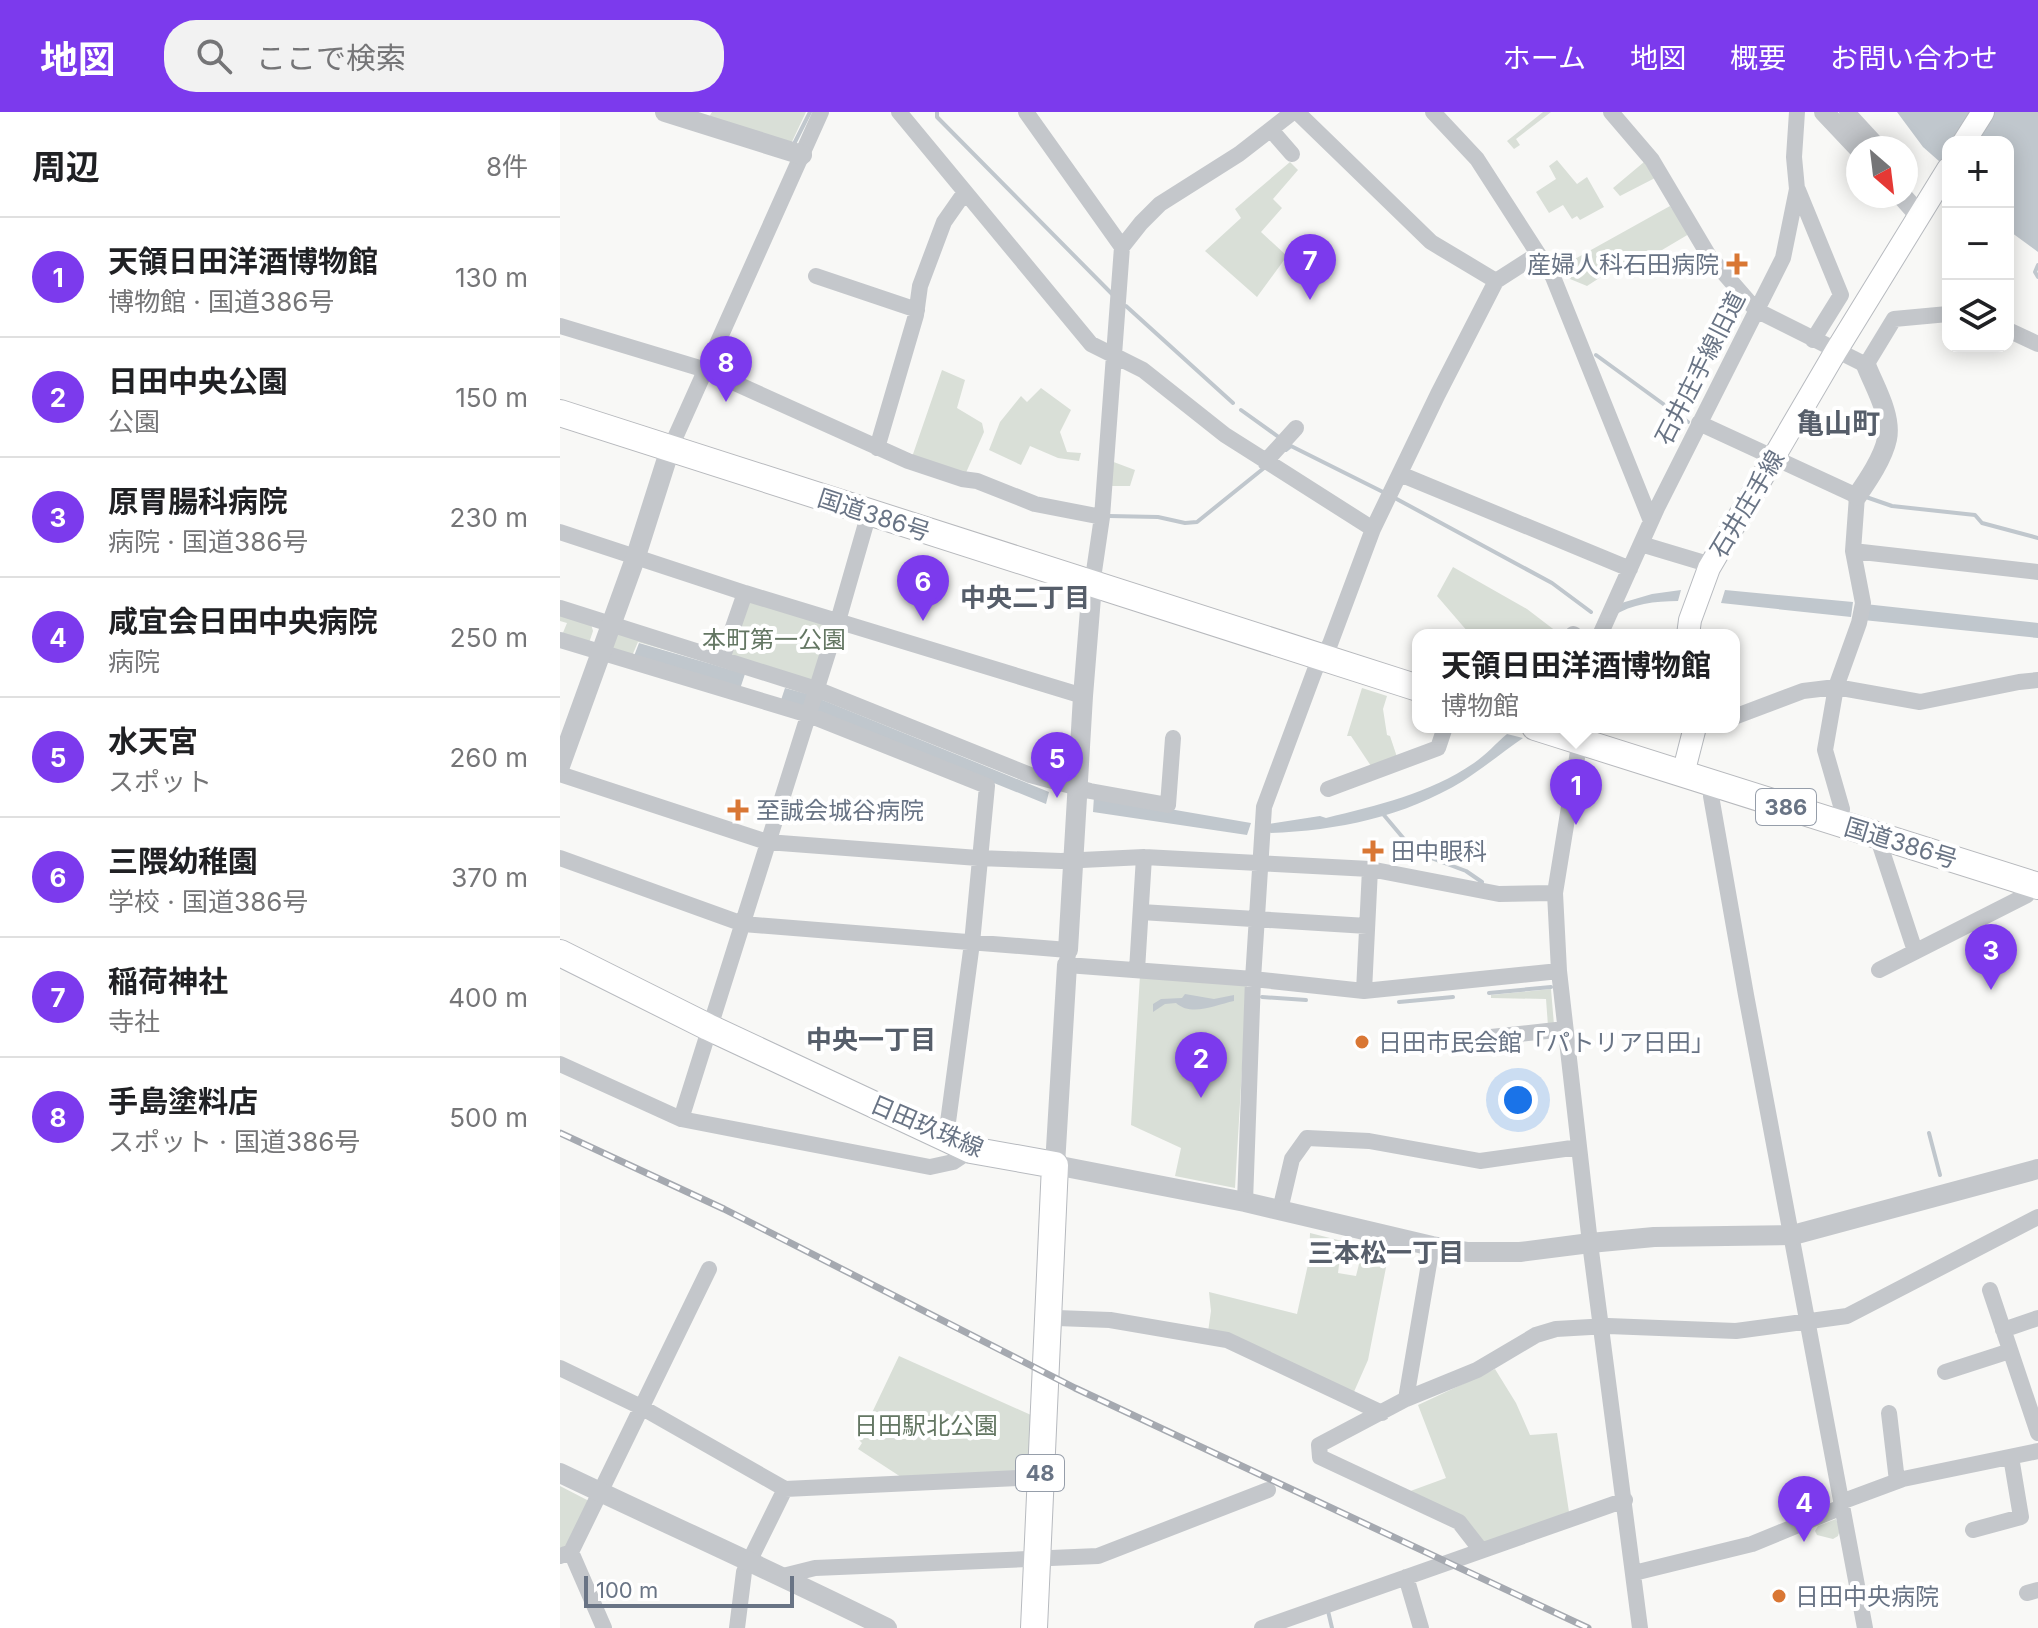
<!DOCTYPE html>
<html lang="ja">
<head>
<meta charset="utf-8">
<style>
  body { margin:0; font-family:Inter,"Noto Sans JP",sans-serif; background:#f2f2f2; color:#202124 }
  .controls { position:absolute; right:24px; top:24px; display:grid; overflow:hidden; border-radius:16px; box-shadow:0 4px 20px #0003 }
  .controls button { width:72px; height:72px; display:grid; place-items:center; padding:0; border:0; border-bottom:2px solid #e0e0e0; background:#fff; color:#202124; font:40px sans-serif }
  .compass { position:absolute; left:1286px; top:24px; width:72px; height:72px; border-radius:50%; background:#fff; box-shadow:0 4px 20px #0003; rotate:152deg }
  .scale { position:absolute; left:24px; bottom:20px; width:210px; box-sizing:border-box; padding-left:8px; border:4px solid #697485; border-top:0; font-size:22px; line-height:28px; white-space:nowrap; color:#697485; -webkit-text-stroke:6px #fff; paint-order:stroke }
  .you { position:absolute; left:958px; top:988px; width:28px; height:28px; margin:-20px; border:6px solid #fff; border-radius:50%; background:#1a73e8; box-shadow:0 0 0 12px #1a73e833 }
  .badge { display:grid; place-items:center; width:52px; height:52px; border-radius:50%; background:#7c3aed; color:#fff; font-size:26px; font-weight:700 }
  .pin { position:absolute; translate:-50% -66px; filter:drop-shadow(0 2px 4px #0008) }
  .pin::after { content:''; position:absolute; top:42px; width:28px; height:24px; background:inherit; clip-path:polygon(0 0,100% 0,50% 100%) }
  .popup { position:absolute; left:852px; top:517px; width:328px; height:104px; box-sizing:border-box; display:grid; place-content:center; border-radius:16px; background:#fff; filter:drop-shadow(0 2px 6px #0005); font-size:26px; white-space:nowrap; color:#757577 }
  .popup b { font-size:30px; color:#202124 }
  .popup::after { content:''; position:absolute; left:50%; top:100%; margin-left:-16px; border:16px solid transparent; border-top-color:#fff }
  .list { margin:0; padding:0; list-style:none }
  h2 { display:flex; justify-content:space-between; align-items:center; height:104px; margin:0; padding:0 32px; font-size:34px }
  h2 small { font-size:26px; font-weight:400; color:#757577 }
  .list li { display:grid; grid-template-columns:52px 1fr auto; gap:24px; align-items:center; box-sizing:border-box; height:120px; padding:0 32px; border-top:2px solid #e0e0e0 }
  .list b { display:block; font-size:30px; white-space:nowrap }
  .list p { margin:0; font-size:26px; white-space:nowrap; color:#757577 }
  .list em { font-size:26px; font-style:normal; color:#757577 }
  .icon { flex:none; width:44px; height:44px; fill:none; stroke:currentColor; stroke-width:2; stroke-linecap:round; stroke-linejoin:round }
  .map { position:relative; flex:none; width:1478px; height:1516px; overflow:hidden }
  header { display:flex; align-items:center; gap:48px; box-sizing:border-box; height:112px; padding:0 40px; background:#7c3aed; color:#fff }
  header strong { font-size:38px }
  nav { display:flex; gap:44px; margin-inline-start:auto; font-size:28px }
  .search { width:560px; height:72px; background:#f2f2f2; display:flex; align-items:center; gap:20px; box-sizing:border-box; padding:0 28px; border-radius:32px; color:#757577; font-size:30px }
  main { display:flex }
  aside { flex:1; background:#fff }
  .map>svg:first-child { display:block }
  .green { fill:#d9dfd7 }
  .water { fill:#c0c7cd }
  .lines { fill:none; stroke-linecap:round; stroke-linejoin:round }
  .stream { stroke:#c0c7cd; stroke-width:4 }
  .secondary-casing { stroke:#b7babf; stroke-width:24 }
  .primary-casing { stroke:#b7babf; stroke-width:28 }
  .trunk-casing { stroke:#b7b9bd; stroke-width:28 }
  .minor { stroke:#c4c7cb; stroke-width:16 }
  .tertiary { stroke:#c4c7cb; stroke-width:20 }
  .secondary { stroke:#fff; stroke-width:22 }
  .primary { stroke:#fff; stroke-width:26 }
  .trunk { stroke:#fff; stroke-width:26 }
  .rail-casing { stroke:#a5a9b0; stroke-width:7 }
  .rail { stroke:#fff; stroke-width:4; stroke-dasharray:12; stroke-linecap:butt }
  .poi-dot { fill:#d97734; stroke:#fff; stroke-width:3 }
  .labels { text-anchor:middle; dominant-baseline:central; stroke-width:8; stroke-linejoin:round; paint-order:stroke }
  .shield { fill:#fff; stroke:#969eaa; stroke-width:2 }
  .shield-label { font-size:22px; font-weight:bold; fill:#697485 }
  .poi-label { font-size:24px; fill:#697485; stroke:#fff; text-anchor:start }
  .street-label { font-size:24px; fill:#697485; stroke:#fff }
  .park-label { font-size:24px; fill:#647763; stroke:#fff }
  .neighbourhood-label { font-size:26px; font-weight:bold; fill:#565e6a; stroke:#fff }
  .quarter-label { font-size:28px; font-weight:bold; fill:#565e6a; stroke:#fff }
</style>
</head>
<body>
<header>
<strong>地図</strong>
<div class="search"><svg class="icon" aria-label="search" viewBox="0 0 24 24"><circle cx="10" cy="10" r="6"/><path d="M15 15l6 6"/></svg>ここで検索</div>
<nav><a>ホーム</a><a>地図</a><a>概要</a><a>お問い合わせ</a></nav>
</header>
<main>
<aside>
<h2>周辺<small>8件</small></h2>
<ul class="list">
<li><span class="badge">1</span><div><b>天領日田洋酒博物館</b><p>博物館 · 国道386号</p></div><em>130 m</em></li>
<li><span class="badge">2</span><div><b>日田中央公園</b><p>公園</p></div><em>150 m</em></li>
<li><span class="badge">3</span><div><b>原胃腸科病院</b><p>病院 · 国道386号</p></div><em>230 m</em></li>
<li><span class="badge">4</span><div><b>咸宜会日田中央病院</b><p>病院</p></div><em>250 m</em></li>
<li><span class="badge">5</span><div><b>水天宮</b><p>スポット</p></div><em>260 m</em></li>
<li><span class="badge">6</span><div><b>三隈幼稚園</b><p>学校 · 国道386号</p></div><em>370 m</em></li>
<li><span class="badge">7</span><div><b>稲荷神社</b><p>寺社</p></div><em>400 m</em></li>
<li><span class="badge">8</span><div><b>手島塗料店</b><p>スポット · 国道386号</p></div><em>500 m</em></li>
</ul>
</aside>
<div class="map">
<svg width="1478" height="1516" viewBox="0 0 1478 1516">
  <rect width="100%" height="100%" fill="#f8f8f6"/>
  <path class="green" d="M152,0H246L229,36L146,10Z
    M983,0H991L956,27L960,33L954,37L947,29Z
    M997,48L1017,72L1027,65L1044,95L1020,108L1017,104L1012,107L1003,93L989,101L976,80L996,67L989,54Z
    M730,50L738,58L713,87L722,96L701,120L727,144L697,185L645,139L681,106L675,97Z
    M1084,50L1095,66L1060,84L1053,76Z
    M1110,94L1129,122L1070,157L1064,150L1027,174L998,162L995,158Z
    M382,258L405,268L397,296L422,311L424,320L405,363L352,345Z
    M481,276L511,298L500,320L507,340L521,341L519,349L498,346L470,334L461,353L429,338L440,310L461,284L467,290Z
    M551,349L575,358L570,374H548Z
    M893,455L967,497L1001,523H907L908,520L877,484Z
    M188,487L274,514L252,569L170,545Z
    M0,503L31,512L33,519L29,531L2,523L7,511L0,509Z
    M60,520L185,561L78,530L72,544L52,542L51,525Z
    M802,576L827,584L823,597L827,623L830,624L837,645L811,654L791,624H787Z
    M580,863L687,872L675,1076L615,1064L621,1036L571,1013Z
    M991,877L994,913L988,914L986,887L931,886V883Z
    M750,1121L782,1129L778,1161L796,1164L804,1132L829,1140L808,1248L793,1282L648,1220L651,1199L649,1180L737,1202L749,1148Z
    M339,1244L471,1303L469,1360L341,1365L298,1337L302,1331L299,1328Z
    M935,1257L956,1291L970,1323L997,1321L1009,1400L924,1431L845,1381L886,1366L858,1293Z
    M0,1374L29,1389L8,1433L0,1436Z
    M1276,1407L1280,1418L1278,1424L1273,1427L1257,1423L1255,1419L1258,1414Z"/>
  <path class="water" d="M1337,0H1478V140L1448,118V30H1388V57L1363,35Z
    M1121,478L1118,489C1095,489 1072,492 1053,504L1058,492L1092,482Z
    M1165,478L1293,490L1291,505L1161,491Z
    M1305,492L1478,511V526L1303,508Z
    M79,531L185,562L180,577L74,544Z
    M225,576L251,583L246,595L221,588Z
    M260,587L489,680L486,692L256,599Z
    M947,622L963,626C943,640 923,656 903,669C844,705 776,719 708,721L709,712L760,704L766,706C818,693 869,682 914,651C926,643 936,631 947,622Z
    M534,684L691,711L687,723L533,700Z
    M625,882L654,887L674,883V889C655,893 632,905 616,891L605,892L593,900V892L601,887L622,886Z"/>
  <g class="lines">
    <path class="stream" d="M377,0V5L553,183
      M233,34L250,0
      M1478,153L1475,160L1478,165
      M566,194L673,291
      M1036,243L1128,310
      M681,298L720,326
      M726,338L731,334L825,381
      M833,385L992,471L1031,500
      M1306,385L1332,394L1415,403L1422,411L1478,426
      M549,404L598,405L625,411L637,410L704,356
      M823,702L855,740L906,759L922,770
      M929,881L991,875
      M702,885L746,888
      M839,890L893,885
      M1369,1021L1380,1063
      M768,1499L772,1516"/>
    <g class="secondary-casing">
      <path id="secondary" d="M1404,30L1423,0
        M1128,523L1130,508L1149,456L1276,239L1388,57
        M1123,662L1135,615"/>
    </g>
    <g class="primary-casing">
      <path id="primary" d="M0,841L148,915L411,1038L495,1053L474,1516"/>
    </g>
    <g class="trunk-casing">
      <path id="trunk" d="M0,301L858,576
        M975,615L1478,774"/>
    </g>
    <path class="minor" d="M339,0L531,232L583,258L665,323L813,417
      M466,0L562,135
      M737,0L871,130L936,169
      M873,0L917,47L993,165L1091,409
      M1051,0L1092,48L1149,144L1196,198L1306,253L1334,207L1388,202
      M1287,0L1320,36
      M712,19L732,42
      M1238,78L1281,183L1253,228
      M256,164L357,198
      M0,214L146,258L348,349L402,367L417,369L475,392L542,405
      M1448,218L1478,232
      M1139,311L1297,384L1293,439L1303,491L1299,511L1276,575L1265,638L1282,697L1280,713
      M317,336L356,203L360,174L384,110L405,80
      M110,337L261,0
      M705,350L736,316
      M840,362L1070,457
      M0,420L185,481L523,584
      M1081,432L1151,453
      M1293,439L1478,460
      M532,473L542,405L562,135L581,111L600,92L679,42L733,0
      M0,496L256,577L470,663L530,679L608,693L613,626
      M1013,522L1015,523
      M1040,523L1097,396L1223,146L1237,77L1234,45L1237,0
      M0,528L249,603L427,674L412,831L386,1025
      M162,547L185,481
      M1174,605L1243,579L1276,575L1360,590L1459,570L1478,568
      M1022,615L995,781L999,859L1030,1131L1080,1516
      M0,662L207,730L418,746L501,749L584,745L810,757L939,782L995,781
      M1152,671L1151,684L1186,883L1305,1516
      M768,677L878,636L885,615
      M1317,724L1355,839
      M0,746L183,812L508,838L507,853L693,867L804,879L999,859
      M581,800L807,814
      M577,858L584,745
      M1319,858L1467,783L1474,773
      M804,879L810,757
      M931,925L1005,917
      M0,952L121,1007L370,1055L393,1050L411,1038
      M121,1007L278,509L309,401
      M685,1090L693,867L704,695L755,558L770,532L813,417L878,282L936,169L978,142
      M720,1098L732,1047L747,1026L809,1029L920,1049L1019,1035
      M1430,1178L1478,1321
      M497,1206L550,1208L667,1228L822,1301
      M1443,1218L1478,1206
      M0,1256L81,1295L225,1377L480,1365
      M1385,1260L1450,1239
      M846,1287L872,1134
      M1329,1301L1337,1369
      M1281,1390L1343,1367L1478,1339
      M1413,1418L1461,1405L1451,1345
      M920,1437L899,1410L760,1345L759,1333L846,1287L917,1258L976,1223L996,1217L1048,1214L1176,1219L1287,1204L1478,1105
      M11,1440L44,1516
      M0,1444L11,1440L149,1157
      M1074,1461L1192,1432L1282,1395
      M223,1464L255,1456L538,1444L708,1378
      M846,1465L861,1516
      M1467,1481L1478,1478
      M177,1516L184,1460L225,1377
      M702,1516L1065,1388"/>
    <path class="tertiary" d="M105,0L242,43
      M1264,0L1298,36
      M1342,84L1359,103
      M1297,384C1308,368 1323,346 1327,327C1332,303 1314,274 1306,253
      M0,654L76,444L110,337
      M508,838L523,584L532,473
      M507,853L495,1053L685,1090L872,1134L908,1140H960L1030,1131L1094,1125L1233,1123L1478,1057
      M0,1361C109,1413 219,1462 327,1516"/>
    <use href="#secondary" class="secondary"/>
    <use href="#primary" class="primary"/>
    <use href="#trunk" class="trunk"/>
    <g class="rail-casing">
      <path id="rail" d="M0,1021L164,1097L515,1276L1028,1516"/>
    </g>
    <use href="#rail" class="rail"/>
  </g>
  <g class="poi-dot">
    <path d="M1173 140h8v8h8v8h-8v8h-8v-8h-8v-8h8z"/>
    <path d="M174 686h8v8h8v8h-8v8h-8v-8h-8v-8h8z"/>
    <path d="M809 727h8v8h8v8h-8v8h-8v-8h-8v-8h8z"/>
    <circle cx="802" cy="930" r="8"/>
    <circle cx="1219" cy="1484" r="8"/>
  </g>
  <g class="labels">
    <g class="shield">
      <rect x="1196" y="677" width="60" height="36" rx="6"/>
      <rect x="456" y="1343" width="48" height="36" rx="6"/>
    </g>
    <g class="shield-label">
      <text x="1226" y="695">386</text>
      <text x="480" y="1361">48</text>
    </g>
    <g class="poi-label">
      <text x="1159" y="152" text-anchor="end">産婦人科石田病院</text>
      <text x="196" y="698">至誠会城谷病院</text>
      <text x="831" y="739">田中眼科</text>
      <text x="818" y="930">日田市民会館「パトリア日田」</text>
      <text x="1235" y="1484">日田中央病院</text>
    </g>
    <g class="street-label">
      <text transform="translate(1140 256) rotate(-63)">石井庄手線旧道</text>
      <text transform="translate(1187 392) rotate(-59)">石井庄手線</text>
      <text transform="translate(314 403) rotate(18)">国道386号</text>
      <text transform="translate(1341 731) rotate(17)">国道386号</text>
      <text transform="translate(367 1014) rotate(23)">日田玖珠線</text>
    </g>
    <g class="park-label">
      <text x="214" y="527">本町第一公園</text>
      <text x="366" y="1313">日田駅北公園</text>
    </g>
    <g class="neighbourhood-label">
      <text x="465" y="485">中央二丁目</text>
      <text x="311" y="927">中央一丁目</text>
      <text x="826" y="1140">三本松一丁目</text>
    </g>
    <g class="quarter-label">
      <text x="1278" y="311">亀山町</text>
    </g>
  </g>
</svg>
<div class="controls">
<button>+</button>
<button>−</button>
<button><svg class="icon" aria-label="layers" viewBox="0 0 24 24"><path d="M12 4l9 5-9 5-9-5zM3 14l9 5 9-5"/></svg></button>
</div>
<svg class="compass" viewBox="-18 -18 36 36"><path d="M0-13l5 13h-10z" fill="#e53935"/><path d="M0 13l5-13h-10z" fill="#757577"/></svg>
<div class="scale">100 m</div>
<div class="you"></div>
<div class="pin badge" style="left:1016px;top:713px">1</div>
<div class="popup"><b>天領日田洋酒博物館</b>博物館</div>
<div class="pin badge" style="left:641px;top:986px">2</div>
<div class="pin badge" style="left:1431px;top:878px">3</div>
<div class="pin badge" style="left:1244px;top:1430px">4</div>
<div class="pin badge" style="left:497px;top:686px">5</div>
<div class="pin badge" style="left:363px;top:509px">6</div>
<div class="pin badge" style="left:750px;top:188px">7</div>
<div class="pin badge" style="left:166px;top:290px">8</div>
</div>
</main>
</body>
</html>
